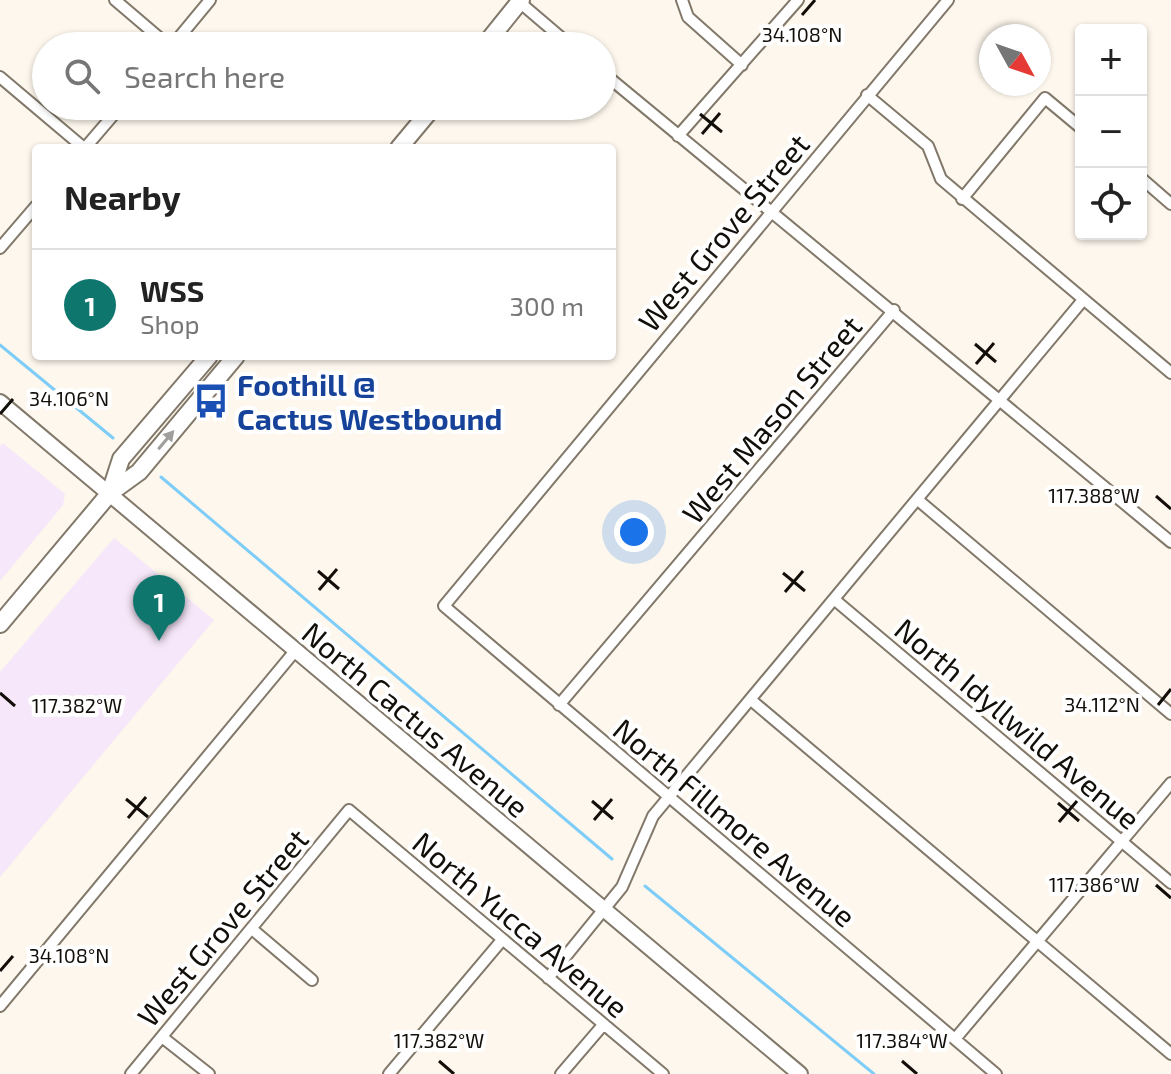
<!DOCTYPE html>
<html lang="en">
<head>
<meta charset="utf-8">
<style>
  body { margin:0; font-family:"Exo 2",sans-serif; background:#f2f2f2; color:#222 }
  .controls { position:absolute; right:24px; top:24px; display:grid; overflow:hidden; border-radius:8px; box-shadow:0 2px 6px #0004 }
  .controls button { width:72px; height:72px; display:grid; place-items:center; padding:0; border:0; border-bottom:2px solid #e0e0e0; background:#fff; color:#222; font:40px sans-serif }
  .compass { position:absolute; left:979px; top:24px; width:72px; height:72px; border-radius:50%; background:#fff; box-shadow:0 2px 6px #0004; rotate:130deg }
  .you { position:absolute; left:634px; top:532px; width:28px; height:28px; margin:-20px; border:6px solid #fff; border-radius:50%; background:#1a73e8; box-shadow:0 0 0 12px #1a73e833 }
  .badge { display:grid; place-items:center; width:52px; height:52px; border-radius:50%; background:#0f766e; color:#fff; font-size:26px; font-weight:700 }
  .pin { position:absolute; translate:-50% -66px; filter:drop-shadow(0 2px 4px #0008) }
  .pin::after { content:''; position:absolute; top:42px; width:28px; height:24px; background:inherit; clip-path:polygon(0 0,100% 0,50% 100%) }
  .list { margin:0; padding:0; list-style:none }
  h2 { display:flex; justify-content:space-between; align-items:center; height:104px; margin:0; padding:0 32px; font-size:34px }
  h2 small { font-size:26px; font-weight:400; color:#767676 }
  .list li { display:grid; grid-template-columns:52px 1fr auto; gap:24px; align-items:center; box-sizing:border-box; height:112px; padding:0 32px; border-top:2px solid #e0e0e0 }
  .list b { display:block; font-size:30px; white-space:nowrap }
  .list p { margin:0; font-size:26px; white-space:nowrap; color:#767676 }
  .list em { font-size:26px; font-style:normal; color:#767676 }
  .icon { flex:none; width:44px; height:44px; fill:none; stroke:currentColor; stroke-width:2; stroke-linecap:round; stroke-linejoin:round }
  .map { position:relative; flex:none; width:1171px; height:1074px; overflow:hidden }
  .search { position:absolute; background:#fff; box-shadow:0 2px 6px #0004; left:32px; top:32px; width:584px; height:88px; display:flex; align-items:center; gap:20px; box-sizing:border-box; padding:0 28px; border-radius:44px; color:#767676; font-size:30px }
  .panel { position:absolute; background:#fff; box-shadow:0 2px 6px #0004; left:32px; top:144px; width:584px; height:216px; border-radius:8px }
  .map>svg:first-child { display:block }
  .commercial { fill:#f7e7fa }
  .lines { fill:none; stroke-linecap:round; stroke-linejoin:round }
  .stream { stroke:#7ecdf8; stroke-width:3 }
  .street-casing { stroke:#82786a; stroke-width:14 }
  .secondary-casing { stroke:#82786a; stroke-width:18 }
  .primary-casing { stroke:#82786a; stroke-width:20 }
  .street { stroke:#fff; stroke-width:10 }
  .secondary { stroke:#fff; stroke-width:14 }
  .primary { stroke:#fff; stroke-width:16 }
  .oneway { fill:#a09f9d }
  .ticks { fill:none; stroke:#120e09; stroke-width:3 }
  .labels { text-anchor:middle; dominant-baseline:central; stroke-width:8; stroke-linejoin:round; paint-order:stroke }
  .street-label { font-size:30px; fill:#120e09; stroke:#fff }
  .transit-label { font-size:30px; font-weight:bold; fill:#164399; stroke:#fff; text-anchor:start }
  .ticks-label { font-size:20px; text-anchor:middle; fill:#120e09; stroke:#fff; stroke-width:8; stroke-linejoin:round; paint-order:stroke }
</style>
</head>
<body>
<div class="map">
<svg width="1171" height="1074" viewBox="0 0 1171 1074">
  <rect width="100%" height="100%" fill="#fdf7ed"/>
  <path class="commercial" d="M3,443L65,494L63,505L0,581V446Z
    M114,538L214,620L0,877V672Z"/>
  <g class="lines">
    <path class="stream" d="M0,345L113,438
      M161,477L612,859
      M645,886L874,1074"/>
    <g class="street-casing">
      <path id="street" d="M115,0L169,46
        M517,0L571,46
        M682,0L688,17L742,65
        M948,0L444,606L996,1074
        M172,46L210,0
        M602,72L1171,542
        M0,77L84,148
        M867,95L928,146L941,179L1171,373
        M678,136L798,0
        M85,148L121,106
        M1141,178L1171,204
        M962,199L1045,98L1081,128
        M0,248L36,206
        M918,500L1171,714
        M835,600L1171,883
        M751,700L1171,1054
        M559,705L894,310
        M252,929L312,980
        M548,978L622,887L653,816L1083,300
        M0,1006L295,651
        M162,1037L209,1074
        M955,1039L1171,783
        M131,1074L349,810L663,1074
        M389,1074L502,940
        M561,1074L603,1025"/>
    </g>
    <g class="secondary-casing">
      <path id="secondary" d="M0,402L800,1074"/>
    </g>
    <g class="primary-casing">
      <path id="primary" d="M484,46L521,0
        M399,148L434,106
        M110,493L121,459L209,356
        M0,624L110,493L139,472L236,356"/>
    </g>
    <use href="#street" class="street"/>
    <use href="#secondary" class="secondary"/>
    <use href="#primary" class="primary"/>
  </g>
  <defs><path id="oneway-solid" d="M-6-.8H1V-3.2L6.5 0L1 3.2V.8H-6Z" transform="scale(2)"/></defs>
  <use class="oneway" href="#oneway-solid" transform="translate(166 440) rotate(-50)"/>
  <path class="ticks" d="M802,15L815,0M700,114L722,132M702,134L720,113M975,344L996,362M976,364L994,343M0,414L13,399M1156,496L1171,509M318,571L339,589M783,573L805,591M319,590L337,569M785,592L803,571M0,693L15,706M1158,705L1171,689M126,799L148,817M592,801L613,819M1058,803L1079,821M128,818L146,797M594,820L612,799M1059,822L1077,801M1156,885L1171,898M0,971L13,956M439,1061L454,1074M902,1061L917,1074"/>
  <defs>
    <g id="bus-bare" transform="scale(2.76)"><path d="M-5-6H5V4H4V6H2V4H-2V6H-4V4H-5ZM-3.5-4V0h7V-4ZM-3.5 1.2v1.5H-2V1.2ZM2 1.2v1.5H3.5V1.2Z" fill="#1a4fb4" stroke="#fff" stroke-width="2.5" paint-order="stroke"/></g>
  </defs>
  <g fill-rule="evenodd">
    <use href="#bus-bare" x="211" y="401"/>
  </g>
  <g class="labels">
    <g class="street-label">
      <text transform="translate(723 232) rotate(-50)">West Grove Street</text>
      <text transform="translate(771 419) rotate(-50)">West Mason Street</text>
      <text transform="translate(416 719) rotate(40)">North Cactus Avenue</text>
      <text transform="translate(1018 723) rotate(40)">North Idyllwild Avenue</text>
      <text transform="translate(735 822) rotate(40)">North Fillmore Avenue</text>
      <text transform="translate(521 924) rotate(40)">North Yucca Avenue</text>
      <text transform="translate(222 927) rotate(-50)">West Grove Street</text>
    </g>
    <g class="transit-label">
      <text x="237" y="384">Foothill @<tspan x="237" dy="34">Cactus Westbound</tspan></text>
    </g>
  </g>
  <g class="ticks-label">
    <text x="802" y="42">34.108°N</text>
    <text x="69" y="406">34.106°N</text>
    <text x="1094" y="503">117.388°W</text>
    <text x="1102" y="712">34.112°N</text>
    <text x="77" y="713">117.382°W</text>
    <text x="1094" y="892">117.386°W</text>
    <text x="69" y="963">34.108°N</text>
    <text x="439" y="1048">117.382°W</text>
    <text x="902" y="1048">117.384°W</text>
  </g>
</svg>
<div class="controls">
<button>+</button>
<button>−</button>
<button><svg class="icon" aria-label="locate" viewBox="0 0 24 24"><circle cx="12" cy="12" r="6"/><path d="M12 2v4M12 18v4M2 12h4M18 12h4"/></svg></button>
</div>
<svg class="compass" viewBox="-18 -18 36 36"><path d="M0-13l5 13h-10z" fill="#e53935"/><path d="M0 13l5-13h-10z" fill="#767676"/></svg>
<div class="you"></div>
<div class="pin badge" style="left:159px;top:641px">1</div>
<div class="search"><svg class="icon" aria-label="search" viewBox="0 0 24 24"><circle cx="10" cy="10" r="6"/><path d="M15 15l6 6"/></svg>Search here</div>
<section class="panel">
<h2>Nearby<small></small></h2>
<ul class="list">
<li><span class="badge">1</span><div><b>WSS</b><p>Shop</p></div><em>300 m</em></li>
</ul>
</section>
</div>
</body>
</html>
